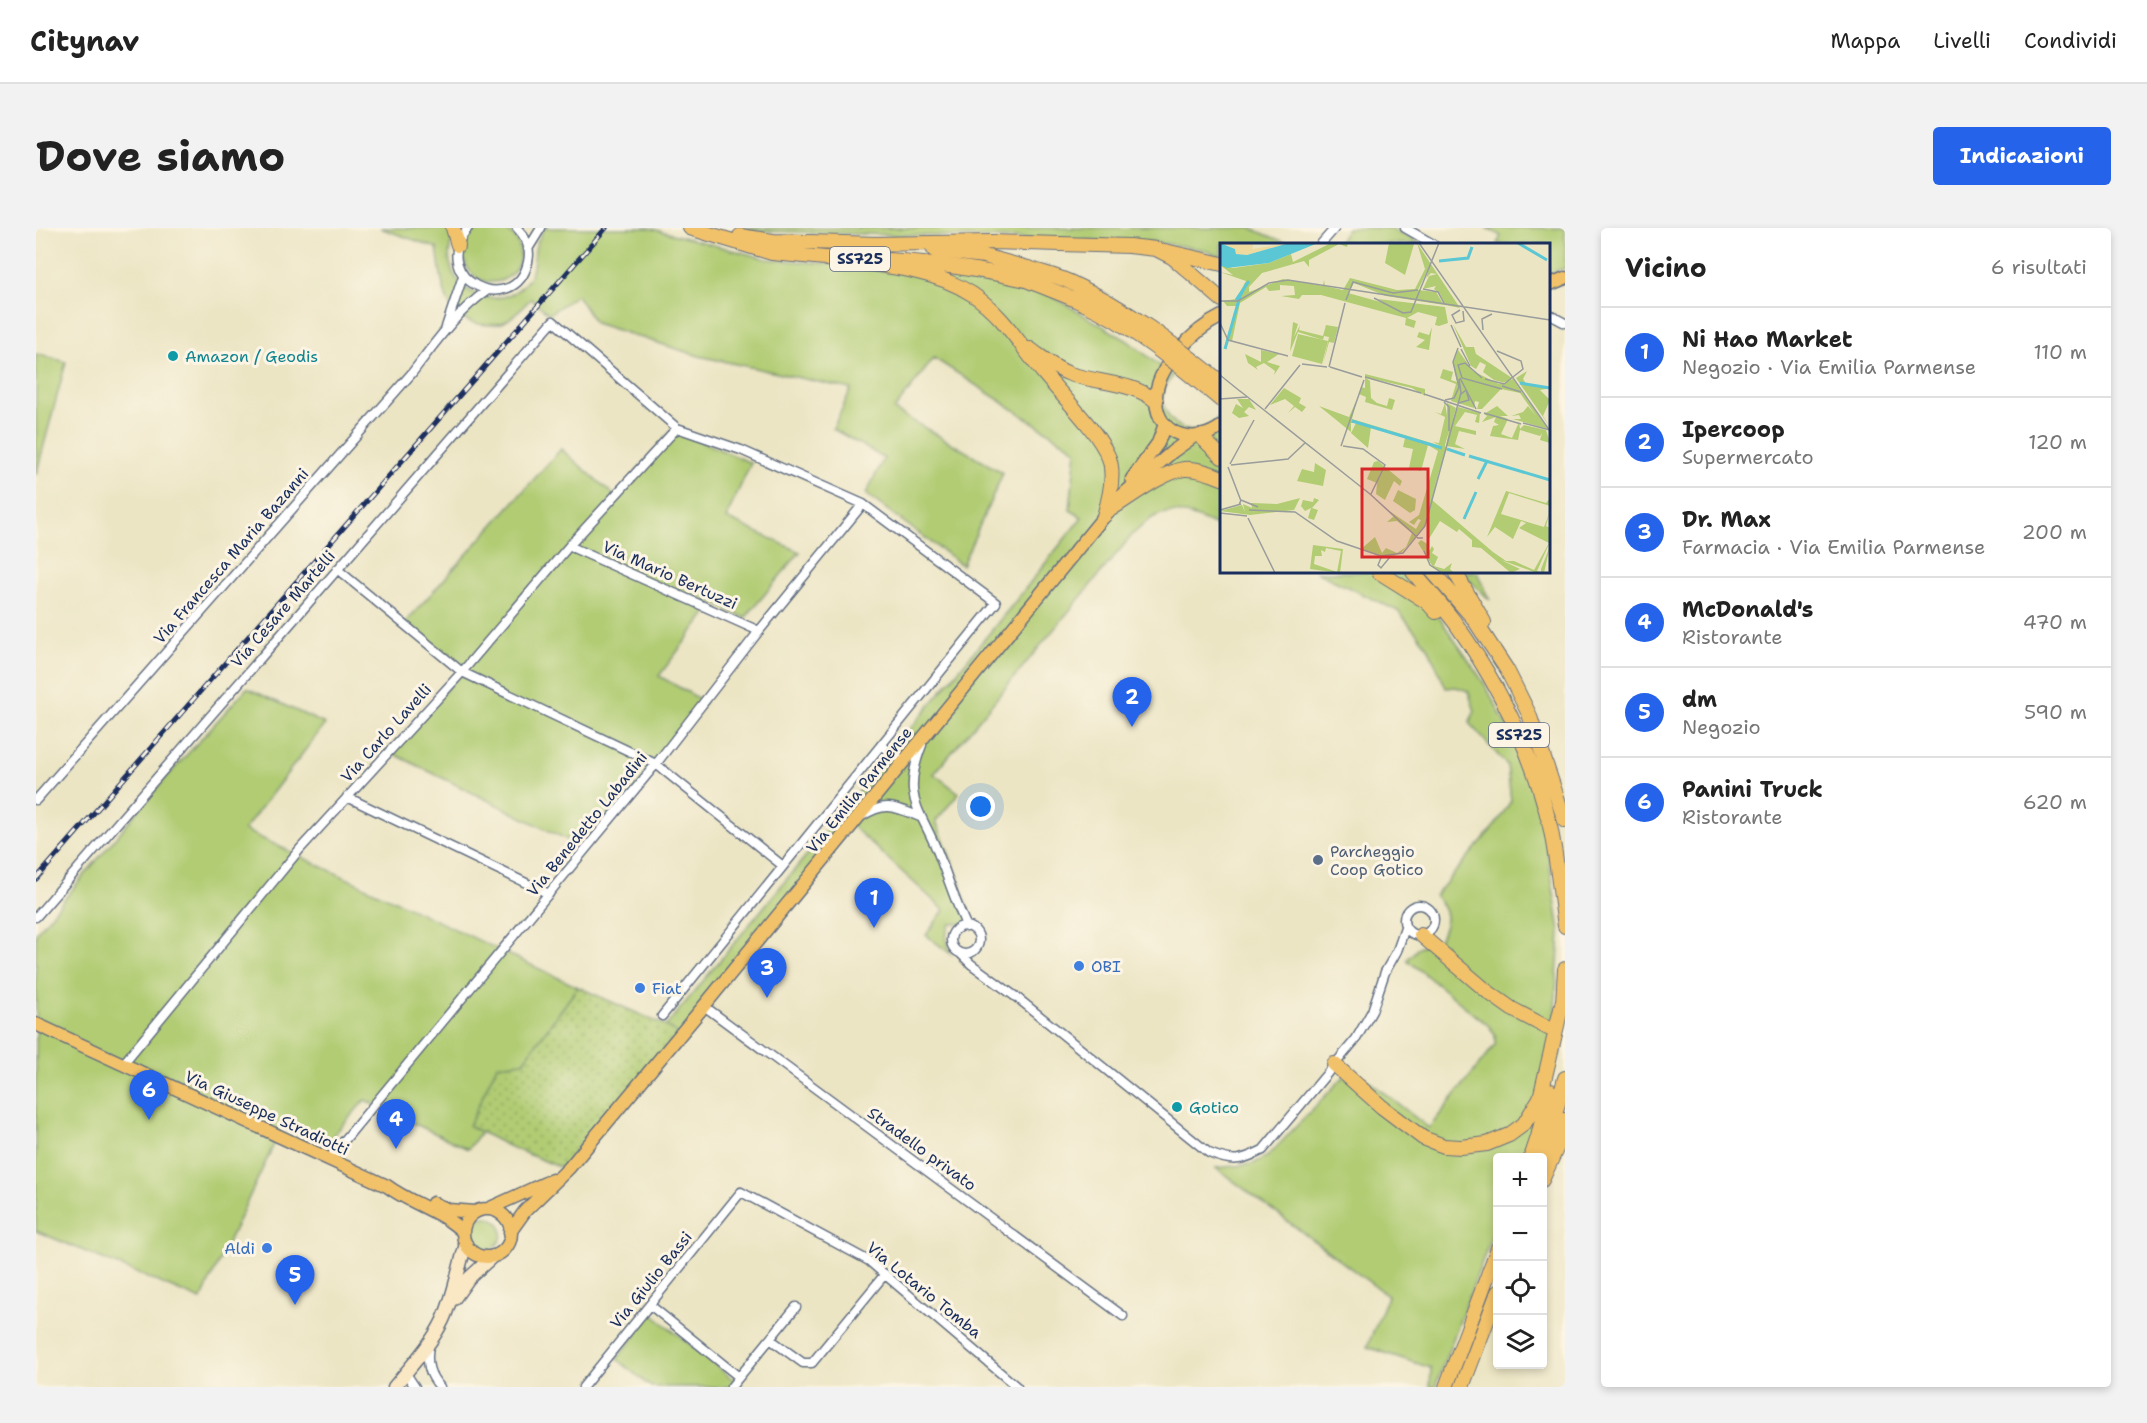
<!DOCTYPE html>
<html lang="it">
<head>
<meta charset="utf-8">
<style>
  body { margin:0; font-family:"Shantell Sans",sans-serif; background:#f2f2f2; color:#222 }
  .controls { position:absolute; right:18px; bottom:18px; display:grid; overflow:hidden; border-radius:6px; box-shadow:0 3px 9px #0003 }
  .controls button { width:54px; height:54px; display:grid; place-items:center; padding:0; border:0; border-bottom:2px solid #e0e0e0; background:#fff; color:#222; font:30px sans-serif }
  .you { position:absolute; left:945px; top:579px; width:21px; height:21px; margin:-15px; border:4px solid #fff; border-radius:50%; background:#1a73e8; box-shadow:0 0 0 9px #1a73e833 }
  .badge { display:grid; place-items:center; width:39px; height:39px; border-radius:50%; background:#2563eb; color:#fff; font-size:20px; font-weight:700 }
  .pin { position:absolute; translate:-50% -50px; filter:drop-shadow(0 2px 3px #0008) }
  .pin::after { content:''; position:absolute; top:32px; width:21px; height:18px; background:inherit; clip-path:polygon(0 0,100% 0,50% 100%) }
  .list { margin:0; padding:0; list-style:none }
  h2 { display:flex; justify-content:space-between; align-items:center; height:78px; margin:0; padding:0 24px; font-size:26px }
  h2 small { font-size:20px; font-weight:400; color:#767676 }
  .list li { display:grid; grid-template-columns:39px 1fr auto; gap:18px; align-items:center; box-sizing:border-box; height:90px; padding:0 24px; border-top:2px solid #e0e0e0 }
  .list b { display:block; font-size:22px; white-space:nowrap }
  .list p { margin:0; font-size:20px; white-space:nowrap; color:#767676 }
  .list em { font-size:20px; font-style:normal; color:#767676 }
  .icon { flex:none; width:33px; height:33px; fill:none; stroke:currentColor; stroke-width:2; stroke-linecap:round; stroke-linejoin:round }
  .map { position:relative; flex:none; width:1529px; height:1159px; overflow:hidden; border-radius:6px }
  header { display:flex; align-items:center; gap:36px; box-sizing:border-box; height:84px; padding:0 30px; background:#fff; border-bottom:2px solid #e0e0e0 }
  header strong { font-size:28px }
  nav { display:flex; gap:33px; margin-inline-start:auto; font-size:21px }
  .intro { display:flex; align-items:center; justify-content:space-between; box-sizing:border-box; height:144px; padding:0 36px }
  h1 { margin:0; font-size:42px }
  .button { padding:15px 27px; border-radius:6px; background:#2563eb; color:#fff; font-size:21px; font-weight:700 }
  main { display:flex; gap:36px; padding:0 36px }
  aside { flex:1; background:#fff; border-radius:6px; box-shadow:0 3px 9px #0003 }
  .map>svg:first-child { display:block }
  .green { fill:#b1cc73; stroke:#667e68; stroke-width:1.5 }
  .garden { fill:url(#garden-dots); stroke:#667e68; stroke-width:1.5 }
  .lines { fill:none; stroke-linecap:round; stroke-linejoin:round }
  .minor-casing { stroke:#646f82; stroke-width:11 }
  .secondary-casing { stroke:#646f82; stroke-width:15 }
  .primary-casing { stroke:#646f82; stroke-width:15 }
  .trunk-casing { stroke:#646f82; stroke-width:16 }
  .minor { stroke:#fff; stroke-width:8 }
  .secondary { stroke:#fae7c3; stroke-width:12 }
  .primary { stroke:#f2c26a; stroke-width:12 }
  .trunk { stroke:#f2c26a; stroke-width:14 }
  .rail-casing { stroke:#1b2f5e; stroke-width:5 }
  .rail { stroke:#fcf5e5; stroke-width:3; stroke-dasharray:9; stroke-linecap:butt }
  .trunk-bridge-casing { stroke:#646f82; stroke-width:16; stroke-linecap:butt }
  .trunk-bridge { stroke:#f2c26a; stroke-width:14 }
  .culture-dot { fill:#0f9aa8; stroke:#fcf5e5; stroke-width:2 }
  .service-dot { fill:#5c6f8a; stroke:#fcf5e5; stroke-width:2 }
  .shop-dot { fill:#3f7fe0; stroke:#fcf5e5; stroke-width:2 }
  .labels { text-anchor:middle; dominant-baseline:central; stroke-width:6; stroke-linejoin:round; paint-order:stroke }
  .shield { fill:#fcf5e5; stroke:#5e6a86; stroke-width:1.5 }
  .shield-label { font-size:15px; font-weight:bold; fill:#1b2f5e }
  .culture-label { font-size:16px; fill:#0d838f; stroke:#fcf5e5; text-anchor:start }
  .street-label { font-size:16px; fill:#1b2f5e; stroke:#fcf5e5 }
  .service-label { font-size:16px; fill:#4e5e75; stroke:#fcf5e5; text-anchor:start }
  .shop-label { font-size:16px; fill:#366cbe; stroke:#fcf5e5; text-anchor:start }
  .inset-river { fill:none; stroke:#5bc7d4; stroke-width:3 }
  .inset-road { fill:none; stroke:#989c9b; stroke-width:1.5 }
  .view { fill:#d62828; fill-opacity:0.15; stroke:#d62828; stroke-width:3 }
  .inset-edge { fill:none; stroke:#1b2f5e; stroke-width:3 }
</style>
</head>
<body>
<header>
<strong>Citynav</strong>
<nav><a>Mappa</a><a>Livelli</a><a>Condividi</a></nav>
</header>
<div class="intro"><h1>Dove siamo</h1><a class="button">Indicazioni</a></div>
<main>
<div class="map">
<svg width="1529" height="1159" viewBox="0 0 1529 1159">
  <defs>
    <pattern id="garden-dots" width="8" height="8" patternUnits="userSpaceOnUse" patternTransform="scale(1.5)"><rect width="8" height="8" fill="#b1cc73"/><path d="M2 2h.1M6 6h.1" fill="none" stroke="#8fa662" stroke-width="1.8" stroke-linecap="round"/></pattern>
  </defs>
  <rect width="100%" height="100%" fill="#fcf5e5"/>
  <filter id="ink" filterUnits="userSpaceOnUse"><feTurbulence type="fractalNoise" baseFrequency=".0167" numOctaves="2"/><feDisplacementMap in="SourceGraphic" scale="12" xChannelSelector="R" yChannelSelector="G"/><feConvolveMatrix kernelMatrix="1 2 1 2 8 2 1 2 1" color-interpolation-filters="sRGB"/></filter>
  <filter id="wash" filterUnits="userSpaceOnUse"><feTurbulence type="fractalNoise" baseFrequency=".008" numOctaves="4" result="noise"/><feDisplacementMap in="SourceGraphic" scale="24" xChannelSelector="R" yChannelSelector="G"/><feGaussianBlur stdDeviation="1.35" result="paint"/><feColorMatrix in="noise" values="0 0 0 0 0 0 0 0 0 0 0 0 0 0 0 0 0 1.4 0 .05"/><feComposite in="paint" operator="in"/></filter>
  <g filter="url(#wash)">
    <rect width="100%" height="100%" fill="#ece5c4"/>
    <path class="green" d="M428 26a28 28 0 1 1 56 0a28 28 0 1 1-56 0Z
      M344,0H423C388,47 455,97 491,53C499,43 497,34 499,22C500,15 505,7 508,0H613L731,31L876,42L1009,64L1092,113L1137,148C1135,151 1130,156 1129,160C1120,179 1140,205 1161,203C1171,201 1179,193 1185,189V300C1164,291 1139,276 1116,290C1109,294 1103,301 1097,306L898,546L923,565L900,593L925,657L936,695L914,696L910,708L915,726L890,707L908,682L815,597L644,807L630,798L978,375L1046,289L1034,282L1040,222L898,130L858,182L967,245L926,337L830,266L848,230L797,201L815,161L663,128L559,95L541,67L513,86L495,71C487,78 479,88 470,93C462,98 451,97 442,96C405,89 406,51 401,20Z
      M702,0H1214L1253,16H1186L1185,28L1165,21L1119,14L718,3Z
      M1311,0H1354L1386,16H1302Z
      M1451,0H1529V40L1513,46L1512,16H1461L1465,8Z
      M0,126L30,134L0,247Z
      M637,201L715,235L690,290L764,324L709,390L660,368L671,384L623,448L669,474L550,621L356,525L427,442L369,395L525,221L579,268Z
      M1280,344H1369L1385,363L1448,455L1475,506L1493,550L1508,601L1524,704L1520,765L1515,840L1486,929L1462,930L1461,994L1399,1159H1394L1395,1140L1331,1119L1352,1068L1180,940L1217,936L1232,928L1316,840L1393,900L1459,817V807L1453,798L1371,732L1382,720L1403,712C1413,692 1413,684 1399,668L1460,596L1475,573L1471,537L1433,495L1439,483L1432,463L1420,459L1410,460L1392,419L1362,383Z
      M1425,344H1441L1454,372Z
      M211,460L289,496L208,602L542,759L487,834L434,897L446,903L432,921L329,872L294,911L285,914L247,897L165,1072L0,1003V705L121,560Z
      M434 1005a16 16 0 1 1 32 0a16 16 0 1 1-32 0Z
      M616,1086L699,1153L694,1159H615L581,1131Z"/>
    <path class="garden" d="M542,759L630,798L644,807L526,940L472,918L433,898L461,837L487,834Z"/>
  </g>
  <g filter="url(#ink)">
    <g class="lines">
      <g class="minor-casing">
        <path id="minor" d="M432,0C389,51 479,92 492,34C495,21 490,9 481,0
          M1369,0L1397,16
          M1285,16L1299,0
          M492,21L505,0
          M1512,86L1529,95
          M410,99L427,48
          M533,318L723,403
          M301,341L426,444L620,536L747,638
          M845,517L868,533
          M886,517C864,573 886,581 904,630C913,653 920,676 931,699
          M311,569L513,666
          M0,572L376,145C399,115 421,83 452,62
          M826,588C850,573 859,579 884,589
          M1368 692a15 15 0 1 1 30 0a15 15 0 1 1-30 0Z
          M0,689L517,93L641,200L705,222L827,276L960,375L626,788
          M915 712a14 14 0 1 1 28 0a14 14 0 1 1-28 0Z
          M925,726L935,736L984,772L1173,925C1197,935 1205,933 1227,922L1320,811L1336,783L1349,744L1361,723L1369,700
          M668,778L1087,1088
          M87,836L264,621L426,444L533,318L641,200
          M293,931L620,536L723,403L827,276
          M614,1077L703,1149
          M734,1111L767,1135H776L849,1046
          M393,1118C390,1135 393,1147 404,1159
          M369,1144L379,1159
          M547,1159L705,964L833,1033L981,1159
          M695,1159L760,1079"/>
      </g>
      <g class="secondary-casing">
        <path id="secondary" d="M418,1071L433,1050L457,1028
          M358,1159C375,1138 395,1117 407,1092C418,1068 422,1041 430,1016"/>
      </g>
      <g class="primary-casing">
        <path id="primary" d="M1512,57L1529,50
          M1186,88C1159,101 1118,140 1120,173C1122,209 1160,218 1186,198
          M1096,251L1122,215L1129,196
          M0,796L351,958C375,976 406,983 427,1004
          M397,975L413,982L439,984
          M452,981L516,952
          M427 1005a24 24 0 1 1 48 0a24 24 0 1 1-48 0Z
          M474,1004L489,983L533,940L668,778L1083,270L1136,224L1157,209"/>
      </g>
      <g class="trunk-casing">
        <path id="trunk" d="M417,0L422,17
          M654,0L736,25L800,31
          M704,8L737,13L843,16
          M836,16L955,14L1093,18L1120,21L1136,29L1186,72
          M898,22L948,28L992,40
          M1129,23L1186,36
          M791,31C839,37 894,39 936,66C968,87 985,119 1009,147C1028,170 1062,203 1073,230C1079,247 1073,272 1068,288
          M853,32C899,35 944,41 990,52
          M994,121C1007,130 1019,141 1034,146C1062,155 1097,154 1120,173
          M1164,208L1186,229
          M1072,283C1092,271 1126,244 1148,241C1161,240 1174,245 1186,250
          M1343,344L1391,374L1400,384
          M1377,344C1391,361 1407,378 1420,396C1463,457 1497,526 1514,598C1521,631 1524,665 1529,698
          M1397,344L1437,390L1471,442L1493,486L1529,593
          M1419,344L1448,394
          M1385,707L1452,764L1476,781L1512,800
          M1527,775L1529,741
          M1298,836L1346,879L1387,910L1408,918L1425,919L1451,916L1473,907L1488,896L1504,870L1528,768
          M1495,930L1502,909L1513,862
          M1506,935L1529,850
          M1506,952L1526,908L1529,892
          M1410,1159L1462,1020
          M1426,1159L1462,1064"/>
      </g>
      <use href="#minor" class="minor"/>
      <use href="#secondary" class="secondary"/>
      <use href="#primary" class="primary"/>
      <use href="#trunk" class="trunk"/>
      <g class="rail-casing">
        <path id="rail" d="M0,651L570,0"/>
      </g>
      <use href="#rail" class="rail"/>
      <g class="trunk-bridge-casing">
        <path id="trunk-bridge" d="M992,40C1007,45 1022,48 1036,55C1091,80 1139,117 1186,155
          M990,52C1020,64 1051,75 1079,92C1117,116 1151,144 1186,173"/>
      </g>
      <use href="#trunk-bridge" class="trunk-bridge"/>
    </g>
  </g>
  <g class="culture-dot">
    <circle cx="137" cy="128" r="6"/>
    <circle cx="1141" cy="879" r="6"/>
  </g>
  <circle class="service-dot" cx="1282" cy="632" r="6"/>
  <g class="shop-dot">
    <circle cx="1043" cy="738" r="6"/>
    <circle cx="604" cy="760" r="6"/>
    <circle cx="231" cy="1020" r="6"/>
  </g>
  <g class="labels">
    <g class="shield">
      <rect x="794" y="19" width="60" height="24" rx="4.5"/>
      <rect x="1453" y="495" width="60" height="24" rx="4.5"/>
    </g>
    <g class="shield-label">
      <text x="824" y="31">SS725</text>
      <text x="1483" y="507">SS725</text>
    </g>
    <g class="culture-label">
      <text x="149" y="128">Amazon / Geodis</text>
      <text x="1153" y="879">Gotico</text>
    </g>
    <g class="street-label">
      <text transform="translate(195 328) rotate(-49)">Via Francesca Maria Bazanni</text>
      <text transform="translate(634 347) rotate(24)">Via Mario Bertuzzi</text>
      <text transform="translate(247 381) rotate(-49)">Via Cesare Martelli</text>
      <text transform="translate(350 505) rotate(-48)">Via Carlo Lavelli</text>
      <text transform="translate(823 562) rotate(-51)">Via Emilia Parmense</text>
      <text transform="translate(551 596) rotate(-51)">Via Benedetto Labadini</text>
      <text transform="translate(231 885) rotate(25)">Via Giuseppe Stradiotti</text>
      <text transform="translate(886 921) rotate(36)">Stradello privato</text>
      <text transform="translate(615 1052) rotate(-51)">Via Giulio Bassi</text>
      <text transform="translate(888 1062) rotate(39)">Via Lotario Tomba</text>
    </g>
    <g class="service-label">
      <text x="1294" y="623">Parcheggio<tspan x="1294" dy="18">Coop Gotico</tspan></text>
    </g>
    <g class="shop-label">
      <text x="1055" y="738">OBI</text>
      <text x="616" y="760">Fiat</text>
      <text x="219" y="1020" text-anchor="end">Aldi</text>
    </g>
  </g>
  <g transform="translate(1184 15)">
    <rect width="330" height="330" fill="#ece5c4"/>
    <path d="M111,0H128L127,4L119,1L89,17V24L84,18L42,30L29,44V49L63,36L103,43L104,37L105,43L123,47L130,35L177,47L195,46L205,26L197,0L240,65L225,62L220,51L214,46L216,43L203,46L209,33L217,31L211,30L206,35L210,22L198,47L216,49L224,62L166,53L134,40L128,50L164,60L158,56L225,64L228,80L219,83L215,82L217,74L198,69L187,75L196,78L194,85L185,82L186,75L101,52H82L79,56L61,53L75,52L74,43L60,42V47L49,48L46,44L20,60L12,98L9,97L17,63H7L3,58L16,56L26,38L0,29L13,32L0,22L13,25L49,20L71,11L73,19ZM169,0L194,1L185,32L165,20ZM73,79L78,81L74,94L80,82L79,87L103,93L106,82L118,84L114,100L109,99L103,121L109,94L104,93L103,97L78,89L70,109ZM233,81L246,104H254L256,111L292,135L285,140L274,137L263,129L266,122L260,119L256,126L251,123ZM212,84L209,107L196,104L205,97L197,94L199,89L209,92ZM41,107L59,111L47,119L60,123L54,132L55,128L44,120L36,124L38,127L28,120L25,111L41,119ZM238,107L253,128L279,141L293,136L328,186L293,176H301L299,172L291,173L303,169L308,163L316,173L300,150L281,146L262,166H257L259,159L255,158L254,165L231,158L236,141L220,135L223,126L233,129L231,137L237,139L233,120ZM307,128L303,136L307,142L330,145L320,147L330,157L323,173L330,184L296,135ZM145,131L205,146V153L192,145L145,134L150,138L151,155L157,160L167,163L169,155L175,157L172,167L145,159L146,154L139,151L141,144L145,145ZM64,145L81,155L79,160L86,164L82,169L75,164L68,170L74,163L65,156L50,162ZM17,156H29L36,167L29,164L24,169L29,173L19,175L12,170L16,161L23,165ZM137,156L132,176L221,203L213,199L219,200L225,174L215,169L221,171L225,160L227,172V160L236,165L233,176L238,164L260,170L259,180L255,179L257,172L245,169L235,183L256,188V192L239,188L235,201L245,206L226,203L229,188L225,202L226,205L245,211L226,207L210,256L219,229L212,257L273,309L286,318H294L314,327L329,300L299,285L306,280L301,278L293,296L275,284L267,294L286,248L326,260L330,255V263L289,250L281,271L324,284L330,268L326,283L330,285V299L317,328L321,329V326L330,303L324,330H317L281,317L300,326L291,330L261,305L252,304V297L239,286L237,289L220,278L207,299L209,262L205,284L182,309L174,313H160L141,306L155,294L162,310L166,305L177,310L186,304L192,290L177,278L167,279L174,273L162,263L196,286L201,277L198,276L194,282L189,279L199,272L218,208L208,202L201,228L189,225L193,206L183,204L185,195L151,184L148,205L131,190L136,180H131V189L99,163L129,174ZM277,163L288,173H280L288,176L281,191L292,195L299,179L300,186L304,182L326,187L330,200L320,197L322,190L320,193L300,187L298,197L270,193L273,183L279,182L274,179L276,174L262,179L267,173L264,171ZM158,218L182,238L180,243L174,238L165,257L156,251L157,240L147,236L154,219ZM178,247L196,256L195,267L190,270L173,258ZM80,255L74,267L30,272L0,268L22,262L25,269L23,261L32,265L31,260L57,261ZM94,255L99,257L92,265L98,267L94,277L88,275L91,265L85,268L81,263L83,257L93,259ZM201,297L209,302L208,310L212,303L214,306L212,310L218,314L214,323L224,326L232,320L230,326L234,330H223L213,324L198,300ZM93,302L123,306L120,330L90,326ZM106,305L121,308L117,329L94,321L95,313H102L101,307L105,309Z" fill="#b1cc73" fill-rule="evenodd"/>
    <path d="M2,0H34L32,6L69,0L27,12L16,11L15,6Z" fill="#eeda9e"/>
    <path d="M78,91L108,98L102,121L72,113Z" fill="#b1cc73"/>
    <path d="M95,220L106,227L103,243L77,238L82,226L94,229Z" fill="#b1cc73"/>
    <path d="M0,0L15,6L16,11L27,12L69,0H98L49,20L7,25L0,22Z" fill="#5bc7d4"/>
    <path class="inset-river" d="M298,0L327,17M219,18L248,15L252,4M16,57L29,38M5,106L20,53L27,40M300,140L330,145M132,178L222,205M227,206L245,212M249,213L330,237M258,236L267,218M244,276L256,249"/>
    <path class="inset-road" d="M199,0L330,188M203,46L218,49L225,62M154,55L183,70L191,69L219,0M126,57L133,39L173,50L198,47M0,58H18L49,40L68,37L330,77M240,67L232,72L236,80L244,78L243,68M0,80L8,97L68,113M231,82L241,104M263,87L262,76L272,71M241,106L250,123M82,121L107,124M109,124L125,60M110,124L142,134M0,132L21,149M145,134L201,150M240,135L256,166M262,135L245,120L238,122L242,135L282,146M265,136L284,141L303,126L301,118L277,108M282,143L301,149M20,148L150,251M204,151L261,170M0,156L27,154M225,157L234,155L239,144L233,119L238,105M224,159L229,164V188M239,160L249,157L246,147L240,152M45,166L80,122M264,170L301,181M303,180L330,187M121,203L144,137M123,203L143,206L165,222L151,251M10,221L34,177M11,222L68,216L85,200M8,224L21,258M150,251L198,295H203M19,262L21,257L38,264M0,267L21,261M29,267L75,269L117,298L161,313L183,310L205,283L241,150L239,136M0,270L27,273M28,275L55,330M204,308L210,322L222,330M161,315L158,322L161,325L170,314"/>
    <path class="view" d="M142,226H208V314H142Z"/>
    <rect width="330" height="330" class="inset-edge"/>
  </g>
</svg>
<div class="controls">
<button>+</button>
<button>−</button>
<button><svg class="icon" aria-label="locate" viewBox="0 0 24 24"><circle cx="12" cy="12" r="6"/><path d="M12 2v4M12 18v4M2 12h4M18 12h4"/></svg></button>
<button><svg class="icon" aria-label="layers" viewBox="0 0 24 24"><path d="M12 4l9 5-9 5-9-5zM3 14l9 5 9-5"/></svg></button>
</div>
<div class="you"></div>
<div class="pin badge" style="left:838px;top:700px">1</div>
<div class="pin badge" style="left:1096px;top:499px">2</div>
<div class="pin badge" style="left:731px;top:770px">3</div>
<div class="pin badge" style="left:360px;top:921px">4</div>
<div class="pin badge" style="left:259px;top:1077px">5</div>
<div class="pin badge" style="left:113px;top:892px">6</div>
</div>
<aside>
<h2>Vicino<small>6 risultati</small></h2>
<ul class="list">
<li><span class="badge">1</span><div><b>Ni Hao Market</b><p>Negozio · Via Emilia Parmense</p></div><em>110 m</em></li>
<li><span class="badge">2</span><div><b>Ipercoop</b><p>Supermercato</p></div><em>120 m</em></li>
<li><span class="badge">3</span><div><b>Dr. Max</b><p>Farmacia · Via Emilia Parmense</p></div><em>200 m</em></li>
<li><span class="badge">4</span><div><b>McDonald's</b><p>Ristorante</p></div><em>470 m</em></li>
<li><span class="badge">5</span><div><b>dm</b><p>Negozio</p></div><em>590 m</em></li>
<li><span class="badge">6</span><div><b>Panini Truck</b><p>Ristorante</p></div><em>620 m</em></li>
</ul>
</aside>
</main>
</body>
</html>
